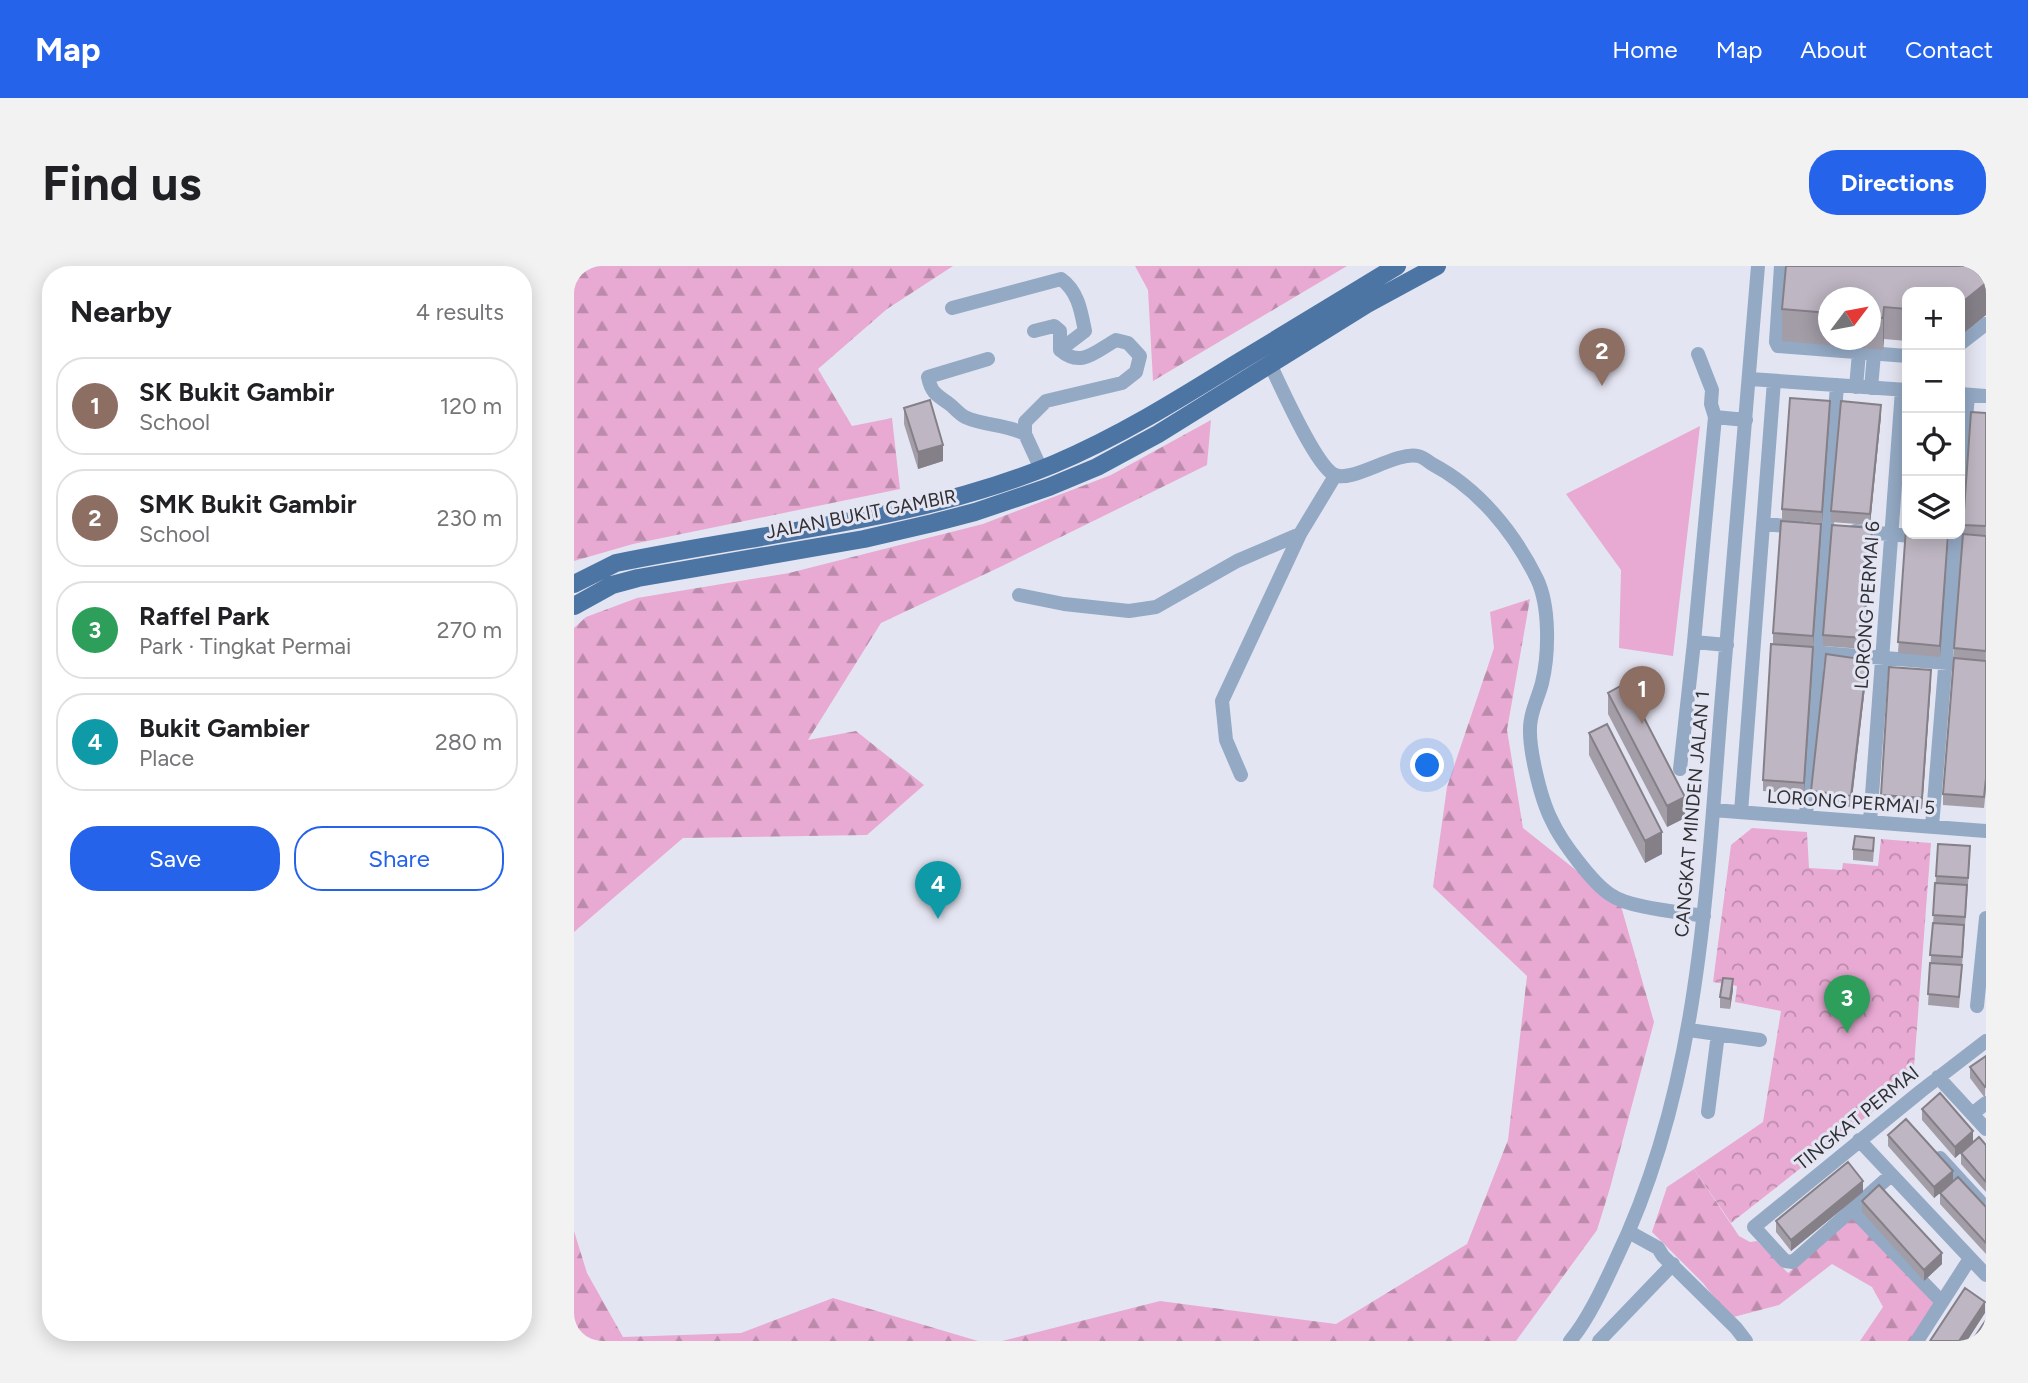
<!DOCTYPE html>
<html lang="en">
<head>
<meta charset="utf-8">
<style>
  body { margin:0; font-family:Figtree,sans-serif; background:#f2f2f2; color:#202124 }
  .controls { position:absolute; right:21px; top:21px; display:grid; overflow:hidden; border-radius:14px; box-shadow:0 4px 18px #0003 }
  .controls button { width:63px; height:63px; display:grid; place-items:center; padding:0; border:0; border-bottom:2px solid #e0e0e0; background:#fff; color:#202124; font:35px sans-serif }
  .compass { position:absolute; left:1244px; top:21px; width:63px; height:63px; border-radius:50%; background:#fff; box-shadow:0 4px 18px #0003; rotate:58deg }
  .you { position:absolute; left:854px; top:500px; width:24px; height:24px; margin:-18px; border:5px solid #fff; border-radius:50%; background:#1a73e8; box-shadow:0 0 0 10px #1a73e833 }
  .badge { display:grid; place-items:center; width:46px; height:46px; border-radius:50%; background:#2563eb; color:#fff; font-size:23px; font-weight:700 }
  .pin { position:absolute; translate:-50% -58px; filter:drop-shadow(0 2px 4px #0008) }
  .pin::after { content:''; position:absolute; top:37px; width:24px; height:21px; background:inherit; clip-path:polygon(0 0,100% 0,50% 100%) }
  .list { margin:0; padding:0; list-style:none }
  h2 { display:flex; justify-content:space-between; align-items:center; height:91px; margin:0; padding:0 28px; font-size:30px }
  h2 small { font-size:23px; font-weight:400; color:#757577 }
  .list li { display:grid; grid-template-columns:46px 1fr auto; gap:21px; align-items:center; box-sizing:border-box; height:98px; margin:0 14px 14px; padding:0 14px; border:2px solid #e0e0e0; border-radius:28px }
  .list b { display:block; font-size:26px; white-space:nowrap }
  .list p { margin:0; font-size:23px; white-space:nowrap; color:#757577 }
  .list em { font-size:23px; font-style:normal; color:#757577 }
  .actions { display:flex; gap:14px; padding:21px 28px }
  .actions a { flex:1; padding:16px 0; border:2px solid #2563eb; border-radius:28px; text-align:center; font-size:24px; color:#2563eb }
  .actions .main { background:#2563eb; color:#fff }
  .icon { flex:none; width:38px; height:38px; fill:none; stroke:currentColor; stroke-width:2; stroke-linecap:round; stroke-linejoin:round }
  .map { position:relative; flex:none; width:1412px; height:1075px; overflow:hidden; border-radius:28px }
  header { display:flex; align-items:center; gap:42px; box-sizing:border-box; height:98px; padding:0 35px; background:#2563eb; color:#fff }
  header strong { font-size:33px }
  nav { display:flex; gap:38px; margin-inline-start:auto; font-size:24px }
  .intro { display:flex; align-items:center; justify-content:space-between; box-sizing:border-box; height:168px; padding:0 42px }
  h1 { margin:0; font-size:49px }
  .button { padding:18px 32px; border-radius:28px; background:#2563eb; color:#fff; font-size:24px; font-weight:700 }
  main { display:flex; gap:42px; padding:0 42px }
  aside { flex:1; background:#fff; border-radius:28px; box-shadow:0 4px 18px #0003 }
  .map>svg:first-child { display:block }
  .green { fill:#e8aad3 }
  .forest { fill:url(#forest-firs) }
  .park { fill:url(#park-crowns) }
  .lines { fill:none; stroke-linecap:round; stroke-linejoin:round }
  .minor { stroke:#94a9c4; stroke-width:14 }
  .major { stroke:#4d75a4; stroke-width:18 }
  .wall { fill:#a39da8; fill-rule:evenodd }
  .shaded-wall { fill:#858088 }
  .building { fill:#beb7c3; stroke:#858088; stroke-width:2 }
  .labels { text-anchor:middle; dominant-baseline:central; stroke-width:6; stroke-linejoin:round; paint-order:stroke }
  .street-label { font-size:19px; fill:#303035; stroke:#e4e5f2 }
</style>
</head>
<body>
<header>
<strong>Map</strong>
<nav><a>Home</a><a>Map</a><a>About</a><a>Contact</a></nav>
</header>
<div class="intro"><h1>Find us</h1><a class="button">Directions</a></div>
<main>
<aside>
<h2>Nearby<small>4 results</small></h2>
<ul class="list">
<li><span class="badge" style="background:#8d6e63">1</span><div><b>SK Bukit Gambir</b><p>School</p></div><em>120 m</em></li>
<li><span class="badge" style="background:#8d6e63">2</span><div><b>SMK Bukit Gambir</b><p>School</p></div><em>230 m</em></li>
<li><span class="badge" style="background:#2e9e5b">3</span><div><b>Raffel Park</b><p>Park · Tingkat Permai</p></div><em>270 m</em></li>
<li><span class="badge" style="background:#0f9aa8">4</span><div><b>Bukit Gambier</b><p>Place</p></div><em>280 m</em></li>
</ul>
<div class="actions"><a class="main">Save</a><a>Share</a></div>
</aside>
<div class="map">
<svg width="1412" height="1075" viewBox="0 0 1412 1075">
  <defs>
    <pattern id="forest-firs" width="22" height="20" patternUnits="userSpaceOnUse" patternTransform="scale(1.75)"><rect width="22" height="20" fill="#e8aad3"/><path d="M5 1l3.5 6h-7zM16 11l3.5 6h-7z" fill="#bc8bac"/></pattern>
    <pattern id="park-crowns" width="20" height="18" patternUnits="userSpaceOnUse" patternTransform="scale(1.75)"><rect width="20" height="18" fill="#e8aad3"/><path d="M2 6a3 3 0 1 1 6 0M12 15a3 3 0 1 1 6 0" fill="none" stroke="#bc8bac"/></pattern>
  </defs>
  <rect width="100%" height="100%" fill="#e4e5f2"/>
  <path class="green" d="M1126,160L1099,390L1045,382L1047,304L992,228Z"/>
  <path class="forest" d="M0,0H379L313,43L244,103L278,160L318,152L326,223L59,278L0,295Z
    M561,0H773L579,115L574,24Z
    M637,154L633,199L426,301L307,357L234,474L282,465L350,519L293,569L109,572L0,666V362L12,351L63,332L215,307L409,258L537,209Z
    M956,333L933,464L949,562L1047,640L1080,756L1036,922L1023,964L942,1075H428L586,1035L762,1058L893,978L934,874L953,710L859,621L873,521L920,382L916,346Z
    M1120,903L1165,970L1176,976L1183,975L1214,1007L1279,950L1363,1035L1337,1075H1286L1309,1041L1298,1021L1258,998L1205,1039L1156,1052L1129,1017L1078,966L1093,921Z
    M0,965L13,1007L49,1071L167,1067L259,1032L404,1075H0Z"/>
  <path class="park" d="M1178,562L1233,566L1235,602L1268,604L1269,597L1304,600L1307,573L1357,577L1339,814L1157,957L1120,903L1189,856L1207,745L1161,736L1163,720L1139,716L1157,579Z"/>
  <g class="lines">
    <path class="minor" d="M1207,0L1202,76L1204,80L1333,90
      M378,42L487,13C504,25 507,45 511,65L486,84
      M1386,78L1412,58
      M1124,88L1138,124L1137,138L1141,151
      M414,93L354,111C357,126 362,129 374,137C380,141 384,147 391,151C410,160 432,158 451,168L467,203
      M696,98C707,121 740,196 759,208C776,219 821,185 844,190C849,191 854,195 858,198C904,222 940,266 963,313C976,340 975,388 968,417C965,429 959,441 957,453C952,476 967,534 978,555C987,575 1019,618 1037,629C1055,642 1106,646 1130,650
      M1176,113L1333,124
      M1282,121L1285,87
      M1297,122L1300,88
      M1386,128L1412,130
      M451,168V156L472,135L548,117L562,106L566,90L554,77L542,74C521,86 507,102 486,84V65L480,60L460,65
      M1386,227L1394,129
      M1189,258L1226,261
      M1281,265L1348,271
      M445,329L490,338L555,345L582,341L663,295L726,268L761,210
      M1153,379L1120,376L1141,151L1172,154
      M1235,386L1412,400
      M1106,503L1120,376
      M667,509L652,474L648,435L726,268
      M1139,544L1412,565
      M1167,546L1200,115
      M1232,551L1263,119
      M1296,556L1328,124
      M1358,561L1382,268
      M1403,740L1412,652
      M1115,764L1186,774
      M1364,811L1412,863
      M1134,846L1144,768
      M1398,848L1412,837
      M1285,874L1412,1009
      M1366,892L1412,942
      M1317,909L1219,996L1211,995L1180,961L1347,825L1412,775
      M1278,943L1368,1036
      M1055,966L1084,982L1089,990L1162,1062L1172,1075
      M996,1075C1014,1054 1030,1019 1042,993C1125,821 1132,629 1147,442C1159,294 1173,147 1184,0
      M1025,1075L1099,998
      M1343,1075L1395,994"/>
    <path class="major" d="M0,318L42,297C186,267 343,255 480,198C544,171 602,135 660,99C715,65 769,33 823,0
      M0,340L38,319L64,312L290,273L359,257L401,246L475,221L523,201L584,168L793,38L863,0"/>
  </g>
  <path class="wall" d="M1212,0H1412V49L1386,70V26H1333V75L1310,73L1309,84L1208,75V43ZM1255,32H1297V74H1255Z
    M330,142L369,195L344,203L330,158Z
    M1256,146L1248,257L1208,254V243Z
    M1412,147V523L1410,542L1369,539V528L1389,259Z
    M1307,150L1296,259L1257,256V245Z
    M1333,245V268L1374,276L1366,391L1324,387Z
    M1247,269L1239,381L1199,378V367Z
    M1298,273L1289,383L1249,380V369Z
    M1239,392L1230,528L1189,525V514Z
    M1293,404L1277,541L1237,536V525Z
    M1357,415L1348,543L1307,540V529Z
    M1034,427L1111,552L1093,561L1034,448Z
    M1015,467L1088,588L1071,597L1015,489Z
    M1279,583H1300L1299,596L1279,594Z
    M1396,591L1385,742L1354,739L1362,610Z
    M1159,724L1156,743L1146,742V731Z
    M1412,790L1411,832L1396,812V801Z
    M1348,843L1399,876L1412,879V926L1387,898V887L1398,877L1381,892L1348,854Z
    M1314,869L1412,941V988L1366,938V927L1371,923L1360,932L1314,880Z
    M1289,926L1217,985L1202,966V955Z
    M1288,935L1368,998L1350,1015L1288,946Z"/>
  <path class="shaded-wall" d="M1412,17V49L1386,70V38Z
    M1310,41V73L1309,84V52Z
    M1256,135V146L1248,257V246Z
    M1307,139V150L1296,259V248Z
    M369,179V195L344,203V186Z
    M1247,258V269L1239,381V370Z
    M1298,262V273L1289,383V372Z
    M1374,268V276L1366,391V380Z
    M1239,381V392L1230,528V517Z
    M1293,394V404L1277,541V530Z
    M1357,404V415L1348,543V532Z
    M1111,531V552L1093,561V540Z
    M1088,566V588L1071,597V575Z
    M1159,713V724L1156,743V733Z
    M1399,865V876L1381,892V881Z
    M1379,905V916L1360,932V921Z
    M1289,915V926L1217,985V974Z
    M1368,987V998L1350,1015V1004Z
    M1411,1036V1047L1393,1075H1385Z"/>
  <path class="building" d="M1212,0H1412V17L1386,38V26H1333V43L1310,41L1309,52L1297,51V32H1255V47L1208,43Z
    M1216,132L1256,135L1248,246L1208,243Z
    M356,134L369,179L344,186L330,142Z
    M1267,135L1307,139L1296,248L1257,245Z
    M1397,146L1412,147V260L1389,259Z
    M1207,255L1247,258L1239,370L1199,367Z
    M1258,259L1298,262L1289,372L1249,369Z
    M1332,262H1333V268H1374L1366,380L1324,376Z
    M1389,268L1412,270V385L1380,382Z
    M1197,378L1239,381L1230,517L1189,514Z
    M1252,388L1293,394L1277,530L1237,525Z
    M1380,392L1412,395V512L1410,531L1369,528Z
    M1315,401L1357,404L1348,532L1307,529Z
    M1052,417L1111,531L1093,540L1034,427Z
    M1033,458L1088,566L1071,575L1015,467Z
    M1281,570L1300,572L1299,585L1279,583Z
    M1364,578L1396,580L1394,612L1362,610Z
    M1361,617L1393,619L1391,651L1359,649Z
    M1359,657L1390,659L1388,691L1356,689Z
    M1356,697L1388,699L1385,731L1354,728Z
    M1149,712L1159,713L1156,733L1146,731Z
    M1412,790V820L1411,821L1396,801Z
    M1366,827L1399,865L1381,881L1348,843Z
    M1332,853L1379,905L1360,921L1314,869Z
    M1405,871L1412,879V916L1387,887Z
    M1274,896L1289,915L1217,974L1202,955Z
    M1384,911L1412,941V977L1366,927Z
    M1305,919L1368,987L1350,1004L1288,935Z
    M1391,1022L1411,1036L1385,1075H1356Z
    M1412,1054V1075H1398Z"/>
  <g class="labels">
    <g class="street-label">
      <text transform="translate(287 248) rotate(-11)">JALAN BUKIT GAMBIR</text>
      <text transform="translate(1293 339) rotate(-86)">LORONG PERMAI 6</text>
      <text transform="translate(1277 536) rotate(4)">LORONG PERMAI 5</text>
      <text transform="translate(1118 548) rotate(-85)">CANGKAT MINDEN JALAN 1</text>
      <text transform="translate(1283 852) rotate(-39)">TINGKAT PERMAI</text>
    </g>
  </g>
</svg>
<div class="controls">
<button>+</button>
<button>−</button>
<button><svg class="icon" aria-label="locate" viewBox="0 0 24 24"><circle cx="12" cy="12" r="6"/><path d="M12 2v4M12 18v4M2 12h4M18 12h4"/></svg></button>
<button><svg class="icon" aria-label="layers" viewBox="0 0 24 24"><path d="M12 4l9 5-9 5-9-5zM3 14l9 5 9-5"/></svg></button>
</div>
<svg class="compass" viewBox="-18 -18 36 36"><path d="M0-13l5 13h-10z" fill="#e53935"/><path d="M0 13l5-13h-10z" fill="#757577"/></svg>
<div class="you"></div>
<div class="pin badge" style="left:1068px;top:458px;background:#8d6e63">1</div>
<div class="pin badge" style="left:1028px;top:120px;background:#8d6e63">2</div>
<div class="pin badge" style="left:1273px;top:767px;background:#2e9e5b">3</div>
<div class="pin badge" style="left:364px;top:653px;background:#0f9aa8">4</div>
</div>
</main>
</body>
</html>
